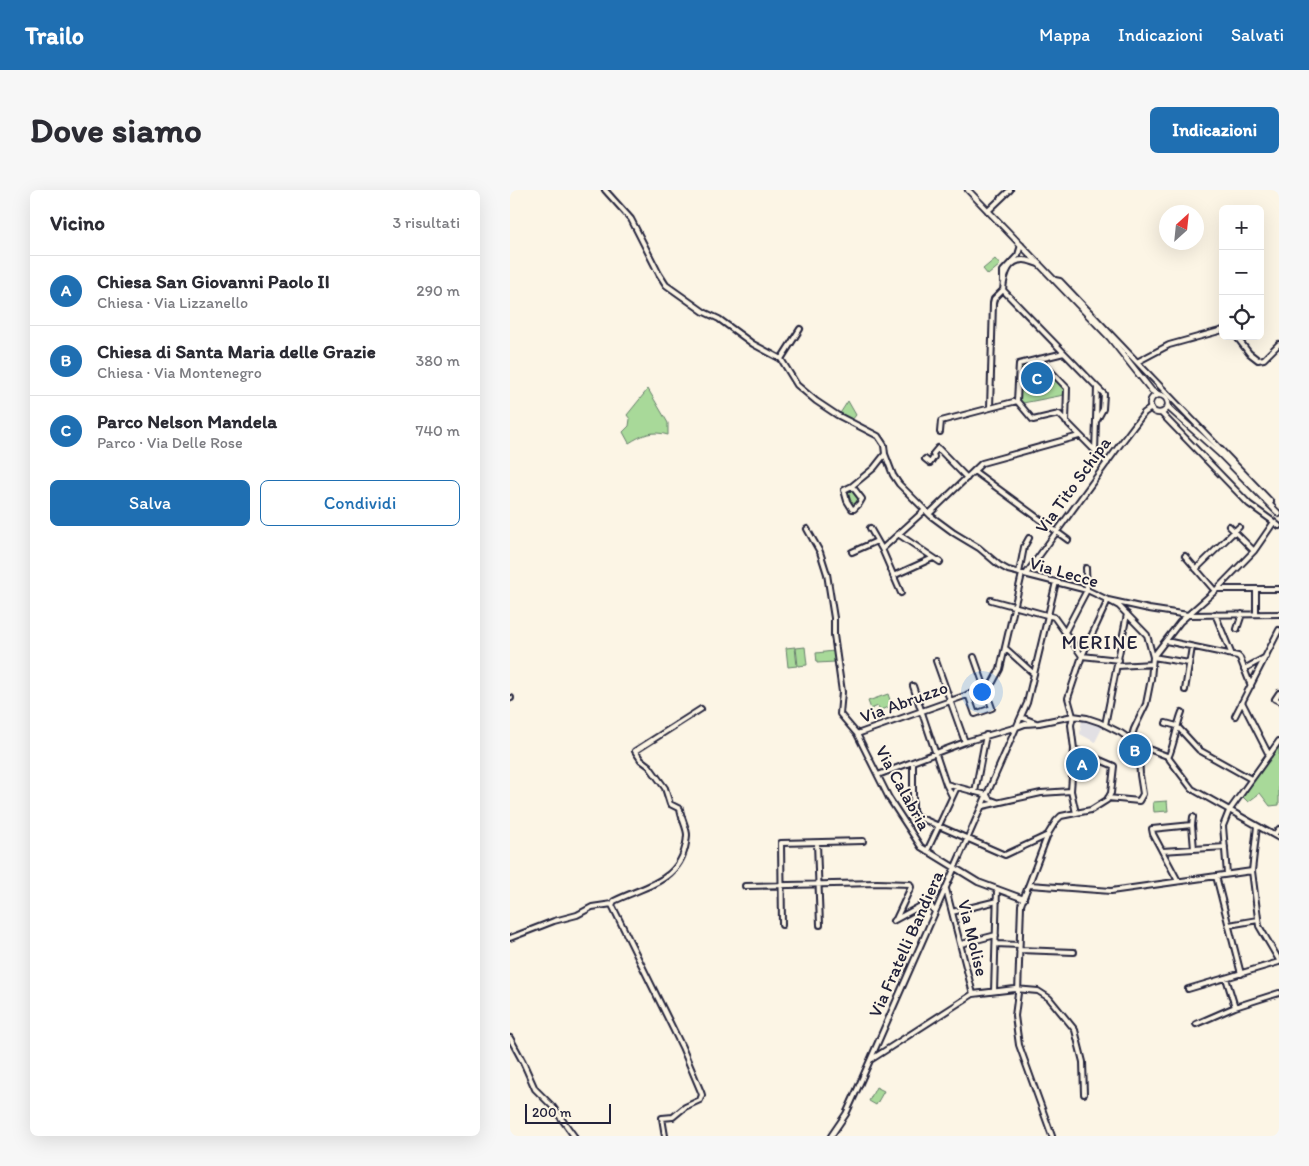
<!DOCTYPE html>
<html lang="it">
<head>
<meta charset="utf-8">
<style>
  body { margin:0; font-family:Itim,sans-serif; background:#f7f7f7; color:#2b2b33 }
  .controls { position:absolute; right:15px; top:15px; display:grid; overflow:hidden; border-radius:8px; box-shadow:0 5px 20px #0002 }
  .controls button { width:45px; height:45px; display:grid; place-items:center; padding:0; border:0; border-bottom:1px solid #e1e1e2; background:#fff; color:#2b2b33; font:25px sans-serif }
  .compass { position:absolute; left:649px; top:15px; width:45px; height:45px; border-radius:50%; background:#fff; box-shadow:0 5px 20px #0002; rotate:27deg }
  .scale { position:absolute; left:15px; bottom:12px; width:86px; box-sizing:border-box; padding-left:5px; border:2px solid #22223b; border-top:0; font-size:14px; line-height:18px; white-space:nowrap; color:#22223b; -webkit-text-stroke:4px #fcf5e5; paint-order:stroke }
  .you { position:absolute; left:471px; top:501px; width:18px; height:18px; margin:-12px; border:4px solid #fff; border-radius:50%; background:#1a73e8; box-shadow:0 0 0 8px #1a73e833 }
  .badge { display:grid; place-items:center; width:32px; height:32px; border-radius:50%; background:#1f6fb2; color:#fff; font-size:16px; font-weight:700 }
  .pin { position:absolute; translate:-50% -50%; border:2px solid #fff; box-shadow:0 1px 5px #0006 }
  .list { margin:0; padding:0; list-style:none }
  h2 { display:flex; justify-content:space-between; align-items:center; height:65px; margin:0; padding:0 20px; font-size:21px }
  h2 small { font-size:16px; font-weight:400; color:#7c7c81 }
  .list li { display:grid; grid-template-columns:32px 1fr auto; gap:15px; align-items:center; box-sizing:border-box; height:70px; padding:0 20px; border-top:1px solid #e1e1e2 }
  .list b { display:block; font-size:19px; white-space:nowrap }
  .list p { margin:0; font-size:16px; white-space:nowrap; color:#7c7c81 }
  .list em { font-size:16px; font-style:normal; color:#7c7c81 }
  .actions { display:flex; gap:10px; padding:15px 20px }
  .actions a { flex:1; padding:11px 0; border:1px solid #1f6fb2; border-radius:8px; text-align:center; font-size:18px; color:#1f6fb2 }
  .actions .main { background:#1f6fb2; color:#fff }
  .icon { flex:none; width:28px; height:28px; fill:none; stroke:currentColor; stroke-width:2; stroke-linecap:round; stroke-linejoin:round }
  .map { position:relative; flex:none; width:769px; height:946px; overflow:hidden; border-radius:8px }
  header { display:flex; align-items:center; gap:30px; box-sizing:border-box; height:70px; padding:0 25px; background:#1f6fb2; color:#fff }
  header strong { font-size:24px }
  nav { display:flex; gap:28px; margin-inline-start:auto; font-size:18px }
  .intro { display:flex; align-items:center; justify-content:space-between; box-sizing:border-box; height:120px; padding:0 30px }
  h1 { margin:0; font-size:35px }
  .button { padding:12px 22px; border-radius:8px; background:#1f6fb2; color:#fff; font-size:18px; font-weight:700 }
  main { display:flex; gap:30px; padding:0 30px }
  aside { flex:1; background:#fff; border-radius:8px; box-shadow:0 5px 20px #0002 }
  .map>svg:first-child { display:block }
  .built { fill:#e2e0e4 }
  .green { fill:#a8d999; stroke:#657e6a }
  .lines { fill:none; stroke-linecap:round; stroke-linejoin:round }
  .minor-casing { stroke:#22223b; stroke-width:8 }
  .major-casing { stroke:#22223b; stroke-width:8 }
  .minor { stroke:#fcf5e5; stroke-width:4 }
  .major { stroke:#fcf5e5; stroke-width:4.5 }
  .labels { text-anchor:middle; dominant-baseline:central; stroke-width:4; stroke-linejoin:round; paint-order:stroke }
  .street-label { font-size:18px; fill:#22223b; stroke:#fcf5e5 }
  .quarter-label { font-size:20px; letter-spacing:1px; fill:#22223b; stroke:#fcf5e5 }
</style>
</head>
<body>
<header>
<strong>Trailo</strong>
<nav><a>Mappa</a><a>Indicazioni</a><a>Salvati</a></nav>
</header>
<div class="intro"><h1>Dove siamo</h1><a class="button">Indicazioni</a></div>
<main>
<aside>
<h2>Vicino<small>3 risultati</small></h2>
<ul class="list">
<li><span class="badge">A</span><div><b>Chiesa San Giovanni Paolo II</b><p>Chiesa · Via Lizzanello</p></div><em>290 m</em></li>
<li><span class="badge">B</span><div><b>Chiesa di Santa Maria delle Grazie</b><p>Chiesa · Via Montenegro</p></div><em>380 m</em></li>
<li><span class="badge">C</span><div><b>Parco Nelson Mandela</b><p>Parco · Via Delle Rose</p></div><em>740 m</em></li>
</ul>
<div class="actions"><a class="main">Salva</a><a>Condividi</a></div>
</aside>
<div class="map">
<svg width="769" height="946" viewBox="0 0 769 946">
  <rect width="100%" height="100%" fill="#fcf5e5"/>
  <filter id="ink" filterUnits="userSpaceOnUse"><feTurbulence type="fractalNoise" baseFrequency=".02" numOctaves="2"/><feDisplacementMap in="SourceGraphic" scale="10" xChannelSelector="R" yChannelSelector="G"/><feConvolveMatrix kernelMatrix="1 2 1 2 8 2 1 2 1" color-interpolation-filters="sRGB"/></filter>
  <g filter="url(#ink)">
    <path class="built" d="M572,529L593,536L585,552L570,544Z"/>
    <path class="green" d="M485,69L490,75L478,85L473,79Z
      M530,172L554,198V205L513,213L509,209L510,177Z
      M138,199L158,233V245C142,240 132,245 119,253L113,242L119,236L120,229L117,225Z
      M338,211L346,225L342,230L329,225Z
      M340,298L349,308L343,316L336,302Z
      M285,457L287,476L278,477L276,458Z
      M295,457L297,475L288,476L286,458Z
      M324,461L325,472L307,473L306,463Z
      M378,504L382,516L370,520L368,516L361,519L358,511Z
      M769,556V615L760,616L750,603L738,612L733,607L743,593L742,591Z
      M657,611L658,621L644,622L643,612Z
      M366,897L374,901L366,915L359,911Z"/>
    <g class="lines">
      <g class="minor-casing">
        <path id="minor" d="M95,0L121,29L149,84L156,95L194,122L209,129L243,154L271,169L287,195L306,211L327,225L368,246L374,255L375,264L383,285L389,294L421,326L444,343L469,358L489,375L498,380L577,400L598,410L609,416L637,445L643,467L641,489L636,514L624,539L621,549
          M478,21L500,0
          M545,90L550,91L627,172L659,155L713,140
          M493,91V81L508,65L511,55
          M493,100L587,197L585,262
          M493,100C494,88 497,69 514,70C519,70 524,73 529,74
          M726,146L739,163L748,170L754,169L769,154
          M554,163L509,174L507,211L523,230L549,224L597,273
          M271,169L290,139
          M529,169L557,198L556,232
          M627,172L761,312
          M480,218L483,113L484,109L493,100
          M651,223L739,314L764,332
          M587,230L593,219L594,204L587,197
          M430,242L431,231L507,211
          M415,269L420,273L424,267L423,264L428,258L457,288
          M464,281L558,350
          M342,296L334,300L337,311L342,319H344L349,314L352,309L342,296L364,278L375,264
          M419,324L472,273L569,246
          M719,336L744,361
          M360,338L372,359L391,403
          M297,339L310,362L317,384L324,428V445L332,502L330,524L347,544L379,608L411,657L468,692L514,709
          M388,344L430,372
          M372,359L415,320
          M342,362L367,351
          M675,366L705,401
          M686,379L729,337
          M509,383L514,357L519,348
          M516,384L609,256L634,223L641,218
          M383,386L423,368
          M707,399H769
          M481,410L544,427L572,466L609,470
          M705,424L722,465
          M746,424V399
          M727,439L732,424
          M555,442L577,400L576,378
          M656,451L728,466L730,468L741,496
          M495,458L524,484
          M426,471L455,552
          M679,473L643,467L670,432L705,401L744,361L764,332L769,336
          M608,476L642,474
          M734,479L756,467
          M403,496L436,594L442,606
          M675,500L682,457
          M769,503L765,509L769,511
          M458,504L465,524L482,518L464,467
          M0,508H1
          M732,512L759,565
          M725,526L769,440
          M511,527L526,533
          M656,533L667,536L689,560L741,589
          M595,535L617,424
          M347,544L477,498L483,492L490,479L512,384
          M658,568C665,553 666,537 672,522
          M403,572V622L406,626L495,665L538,645
          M368,585L455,552L507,537L515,534L529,533L563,526L577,528L589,532L611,543L628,555L657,566L682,599L769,648
          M436,594L477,605L479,609L487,612
          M465,602L476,545
          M598,608L629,611L633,604L630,585L629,566
          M473,616L531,603L561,601
          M566,623L561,601L564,559L561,535L563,526L558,508L572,466L598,410L639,419L678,425L769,424
          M682,635L684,659
          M764,645L769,639
          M307,653L310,735
          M417,661L447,597
          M652,661L715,657
          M742,681L749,736L769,770
          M717,684L713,636L719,621L769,551
          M706,686L731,784
          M668,691L643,644L642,639L682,635L683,627
          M520,695L601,701L742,681L747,636
          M235,696L367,693L400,694L401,697L386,729
          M436,699L463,804
          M442,722L487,711
          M383,731L418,712L425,722
          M272,735L271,653L353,651
          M719,735L748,730
          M0,748L44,731L67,725L82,717L102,714
          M451,754L486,745
          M486,754L509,755
          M509,760L564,762
          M716,788L725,817
          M678,799L769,772
          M484,801L487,699
          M686,834L725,817L769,803
          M0,848L13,872L25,899L43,917L64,946
          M362,869L463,804L505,799L528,801L539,808L565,840L573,872L574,904
          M155,946L152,928L163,927L175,917L190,910L192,905L191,902L172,857L102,715L104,711C139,694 174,691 177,645C177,638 171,628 170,619L160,614L155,598L139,576L131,570L125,561L191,519
          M321,946L336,924L347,900L517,513L546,392
          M542,946L509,855L505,826L508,803L511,715L538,644L546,631L551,626L581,620L597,610L601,603L604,576L564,559"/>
      </g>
      <g class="major-casing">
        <path id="major" d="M458,0L600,148L642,201L650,205
          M640 214a9 9 0 1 1 18 0a9 9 0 1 1-18 0Z
          M658,214L660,219L709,263L769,324"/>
      </g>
      <use href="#minor" class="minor"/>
      <use href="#major" class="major"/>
    </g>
  </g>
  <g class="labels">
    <g class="street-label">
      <text transform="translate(563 295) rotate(-54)">Via Tito Schipa</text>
      <text transform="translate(554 382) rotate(16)">Via Lecce</text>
      <text transform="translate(394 512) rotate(-20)">Via Abruzzo</text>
      <text transform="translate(393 598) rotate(61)">Via Calabria</text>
      <text transform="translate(463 748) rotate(76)">Via Molise</text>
      <text transform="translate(396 754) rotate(-66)">Via Fratelli Bandiera</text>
    </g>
    <g class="quarter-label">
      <text x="590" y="452">MERINE</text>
    </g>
  </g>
</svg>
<div class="controls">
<button>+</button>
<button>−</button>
<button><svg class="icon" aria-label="locate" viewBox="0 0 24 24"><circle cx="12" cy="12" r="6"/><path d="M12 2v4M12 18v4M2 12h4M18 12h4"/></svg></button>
</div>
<svg class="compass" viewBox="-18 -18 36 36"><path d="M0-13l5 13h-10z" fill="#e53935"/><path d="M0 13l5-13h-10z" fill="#7c7c81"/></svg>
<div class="scale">200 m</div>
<div class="you"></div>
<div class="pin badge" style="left:572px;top:574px">A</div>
<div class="pin badge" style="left:625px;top:560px">B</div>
<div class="pin badge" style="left:527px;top:188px">C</div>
</div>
</main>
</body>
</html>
